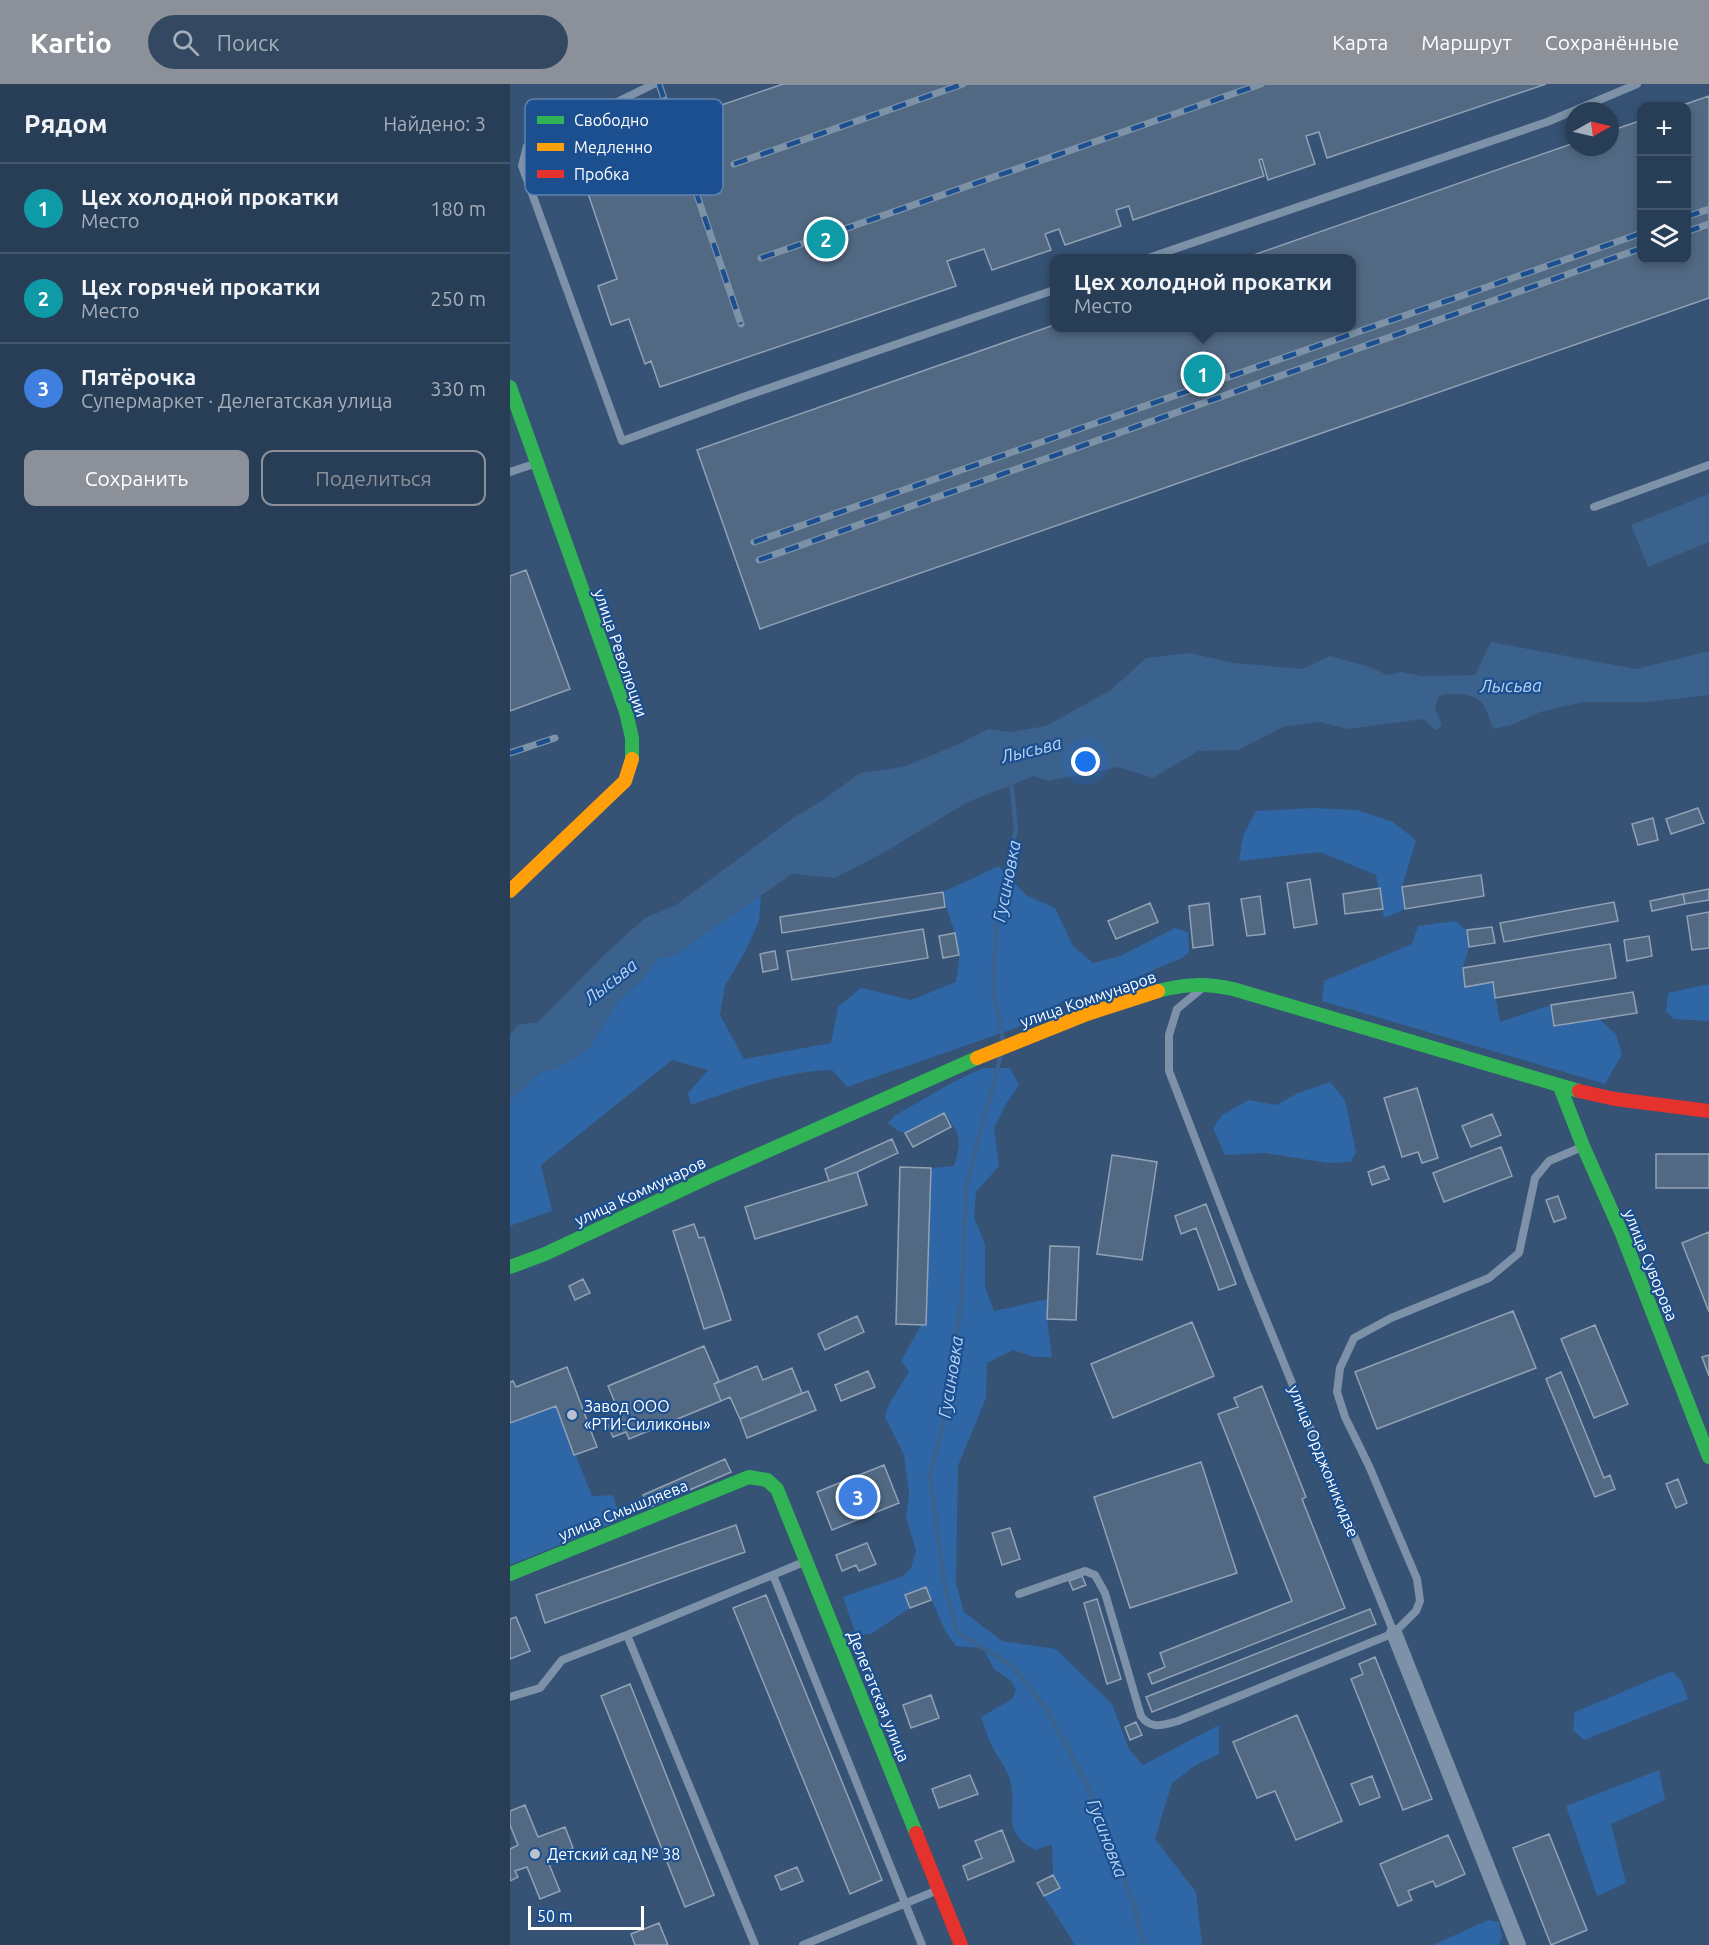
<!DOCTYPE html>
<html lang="ru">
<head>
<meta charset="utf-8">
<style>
  body { margin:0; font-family:Ubuntu,sans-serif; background:#344961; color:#f1f3f6 }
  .controls { position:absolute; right:18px; top:18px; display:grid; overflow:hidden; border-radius:12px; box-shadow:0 3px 9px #0003 }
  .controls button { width:54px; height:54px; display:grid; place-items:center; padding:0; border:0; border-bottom:2px solid #44576d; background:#283e57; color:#f1f3f6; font:30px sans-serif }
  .compass { position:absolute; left:1055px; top:18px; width:54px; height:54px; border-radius:50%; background:#283e57; box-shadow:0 3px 9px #0003; rotate:82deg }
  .scale { position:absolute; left:18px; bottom:15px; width:116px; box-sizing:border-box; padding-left:6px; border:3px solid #fff; border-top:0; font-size:16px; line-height:21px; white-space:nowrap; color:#fff; -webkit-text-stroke:4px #1b4f8f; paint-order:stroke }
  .you { position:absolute; left:576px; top:678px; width:21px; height:21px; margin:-15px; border:4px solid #fff; border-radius:50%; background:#1a73e8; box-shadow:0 0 0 9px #1a73e833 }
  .badge { display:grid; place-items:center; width:39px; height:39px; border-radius:50%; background:#8c9099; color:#fff; font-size:20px; font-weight:700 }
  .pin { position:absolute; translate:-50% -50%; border:3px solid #fff; box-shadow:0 2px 6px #0006 }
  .popup { position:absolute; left:540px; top:170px; width:306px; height:78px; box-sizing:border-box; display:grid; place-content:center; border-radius:12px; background:#283e57; filter:drop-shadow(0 2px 4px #0005); font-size:20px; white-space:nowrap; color:#a5aeba }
  .popup b { font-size:22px; color:#f1f3f6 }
  .popup::after { content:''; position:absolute; left:50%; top:100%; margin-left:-12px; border:12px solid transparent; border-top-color:#283e57 }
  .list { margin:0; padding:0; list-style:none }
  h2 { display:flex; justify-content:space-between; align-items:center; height:78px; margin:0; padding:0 24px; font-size:26px }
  h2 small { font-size:20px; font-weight:400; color:#a5aeba }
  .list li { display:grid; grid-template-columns:39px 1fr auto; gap:18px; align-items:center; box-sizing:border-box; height:90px; padding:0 24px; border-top:2px solid #44576d }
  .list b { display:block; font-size:22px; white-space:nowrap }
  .list p { margin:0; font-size:20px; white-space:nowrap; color:#a5aeba }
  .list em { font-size:20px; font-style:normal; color:#a5aeba }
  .actions { display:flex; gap:12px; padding:18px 24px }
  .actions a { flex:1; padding:14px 0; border:2px solid #8c9099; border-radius:12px; text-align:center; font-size:21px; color:#8c9099 }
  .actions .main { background:#8c9099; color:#fff }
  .icon { flex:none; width:33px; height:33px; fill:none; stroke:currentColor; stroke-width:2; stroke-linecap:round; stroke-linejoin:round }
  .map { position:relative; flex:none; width:1199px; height:1861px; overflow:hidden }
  header { display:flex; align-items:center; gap:36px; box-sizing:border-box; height:84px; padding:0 30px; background:#8c9099; color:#fff }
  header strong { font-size:28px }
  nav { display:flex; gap:33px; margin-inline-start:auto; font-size:21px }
  .search { width:420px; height:54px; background:#344961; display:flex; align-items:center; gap:15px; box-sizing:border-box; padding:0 21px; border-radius:33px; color:#a5aeba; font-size:22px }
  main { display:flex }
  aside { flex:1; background:#283e57 }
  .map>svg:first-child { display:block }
  .green { fill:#2f66a5 }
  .water { fill:#3b618d }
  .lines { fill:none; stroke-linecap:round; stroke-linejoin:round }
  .stream { stroke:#3b618d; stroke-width:4.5 }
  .building { fill:#526984; stroke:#92a2b6; stroke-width:1.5 }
  .lane { stroke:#7d92a8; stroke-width:8 }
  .street { stroke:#7d92a8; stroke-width:16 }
  .fast { stroke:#30b455; stroke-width:14 }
  .slow { stroke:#ff9f0a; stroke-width:14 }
  .jam { stroke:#e5322d; stroke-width:14 }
  .rail-casing { stroke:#7e92a7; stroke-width:7 }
  .rail { stroke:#1b4f8f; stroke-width:4.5; stroke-dasharray:14; stroke-linecap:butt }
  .poi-dot { fill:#b9c2ce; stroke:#1b4f8f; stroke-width:2 }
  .labels { text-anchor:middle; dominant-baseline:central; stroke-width:4.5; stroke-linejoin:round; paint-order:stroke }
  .street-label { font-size:16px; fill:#fff; stroke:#1b4f8f }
  .poi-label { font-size:16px; fill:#fff; stroke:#1b4f8f; text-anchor:start }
  .water-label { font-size:18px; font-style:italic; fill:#b5d3f5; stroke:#1b4f8f }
  .key { fill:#1b4f8f; stroke:#5f84b1; stroke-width:1.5 }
  .key-label { font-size:16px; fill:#fff }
</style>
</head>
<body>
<header>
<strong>Kartio</strong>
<div class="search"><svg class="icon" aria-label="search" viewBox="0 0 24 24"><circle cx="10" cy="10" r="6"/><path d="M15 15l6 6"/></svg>Поиск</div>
<nav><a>Карта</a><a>Маршрут</a><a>Сохранённые</a></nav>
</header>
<main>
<aside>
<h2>Рядом<small>Найдено: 3</small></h2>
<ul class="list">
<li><span class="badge" style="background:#0f9aa8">1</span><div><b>Цех холодной прокатки</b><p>Место</p></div><em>180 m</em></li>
<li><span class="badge" style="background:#0f9aa8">2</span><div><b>Цех горячей прокатки</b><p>Место</p></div><em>250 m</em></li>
<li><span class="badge" style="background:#3f7fe0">3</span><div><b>Пятёрочка</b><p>Супермаркет · Делегатская улица</p></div><em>330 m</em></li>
</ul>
<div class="actions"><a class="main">Сохранить</a><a>Поделиться</a></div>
</aside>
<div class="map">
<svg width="1199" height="1861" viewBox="0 0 1199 1861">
  <rect width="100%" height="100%" fill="#365274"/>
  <path class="green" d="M802,724L847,726L883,738L906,756L892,803L895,825L874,834L866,791L810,768L729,777L733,752L746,727Z
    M489,782L516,811L545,824L563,862L583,879L610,872L665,844L678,848L679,868L672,874L594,907L557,915L506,944L337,1003L322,986C273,987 226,1006 181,1021L178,1009L198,986L162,976L31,1081L42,1127L0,1142V1016L32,987L45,985L79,964L109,916L130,898L148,874L163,872L251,811L249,837L236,866L215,902L210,931L234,975L321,959L328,923L351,904L401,916L446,898C447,888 450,878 449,869C447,847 436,829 433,808Z
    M945,837L957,847L959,863L953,884L955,902L983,898L990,938L1041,921L1045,942L1089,935L1106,950L1112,970L1095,1000L812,917L814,897L902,860L908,842Z
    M1199,900V937L1164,935L1156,927L1158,909Z
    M473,984H500L509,1001L496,1020L484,1044L489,1082L466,1108L464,1133L475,1160V1202L484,1227L538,1215L537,1235L542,1273H524L503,1266L477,1279L476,1314L448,1382L446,1499L454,1528L492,1557L546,1565L602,1620L619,1665L633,1681L709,1641V1670L686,1681L662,1699L645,1755L686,1808L692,1861H565L534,1812L549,1804L543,1791L542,1760L526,1766C487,1747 510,1725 499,1693C495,1682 486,1671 481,1660C477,1652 474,1642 471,1633L502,1615L506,1606L501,1597L484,1585L473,1564L446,1562L435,1547L416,1503L395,1511L400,1524L361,1550L346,1551L333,1513L393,1492L401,1484L406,1467L396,1433L399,1410L394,1371L375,1333L379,1320L399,1288L391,1277L411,1241H416L421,1084L444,1082C452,1055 451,1052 434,1029L395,1049L388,1047L378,1039L384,1032L445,997Z
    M820,998L835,1016L846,1068L841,1078L818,1079L755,1069L715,1071L703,1044L712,1031L739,1016L766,1021L788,1009Z
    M46,1322L82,1412L103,1411L111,1436L0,1481V1339Z
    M1162,1587L1172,1598L1178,1615L1074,1656L1063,1646L1065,1628Z
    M1149,1686L1155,1716L1101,1740L1116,1799L1087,1812L1056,1722Z
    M978,1836L989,1838L992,1853L989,1861H923Z"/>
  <path class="water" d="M1199,410V458L1138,483L1121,441Z
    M981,558L1126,585L1199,567V611L1138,618H1073L1030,628L1002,641L983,645C980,637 977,624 971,618C961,608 941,609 929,612L925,624L932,642L925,646L913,635L838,645L810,638L773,643L729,666L688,667L643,694L608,683L538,697L524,692L458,718L373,769L325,794L282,790L163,872L148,874L130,898L109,916L79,964L45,986L32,987L0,1016V951L7,941L28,938L96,869L135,834L166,821L283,734L313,716L350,689L393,683L449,660L478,645L500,648L536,642L601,606L636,574L679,569L725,579L792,585L820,572L857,582L877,591L891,588L912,592L965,591Z"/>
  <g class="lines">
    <path class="stream" d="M493,957L483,903L488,820L506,746L501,696
      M491,971L456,1104L452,1213L432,1347L420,1392L434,1499L447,1548L502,1582L535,1623L577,1700L624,1820L634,1861"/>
  </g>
  <path class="building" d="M273,0H1036L817,74L809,48L796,52L805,80L758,96L752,75L749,76L754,92L623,136L619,122L606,126L611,142L555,161L549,145L535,150L541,166L482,186L474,165L437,177L446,202L150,303L141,277L135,280L119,235L101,241L88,202L107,195L65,71Z
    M1199,12V214L250,545L187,366L544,241V244H842V174H735L1064,59V63H1100V47L1132,36V176H1176V22H1170Z
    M16,486L60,605L0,627V492Z
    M1188,724L1194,739L1161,750L1156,735Z
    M1143,734L1148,756L1128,761L1122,740Z
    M971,791L974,812L895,825L892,803Z
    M800,795L807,840L784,844L777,799Z
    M870,804L873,825L835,830L833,810Z
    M1199,805V816L1175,820L1173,810Z
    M433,808L435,823L272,849L270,833Z
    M1173,810L1175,820L1142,827L1140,817Z
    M750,812L755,850L737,852L731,815Z
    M1104,818L1108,837L994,858L990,839Z
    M640,819L648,838L606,855L598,837Z
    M699,819L703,861L683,864L679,822Z
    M1199,828V864L1182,866L1177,832Z
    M982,843L985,859L959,863L957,846Z
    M413,845L418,874L282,896L277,867Z
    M445,849L449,871L433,874L429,852Z
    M1139,852L1142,872L1117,877L1114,856Z
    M1100,860L1106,894L985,914L983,898L955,903L953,884Z
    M265,867L268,885L253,888L250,870Z
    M1123,908L1127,929L1044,942L1041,921Z
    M907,1004L928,1074L912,1079L908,1068L892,1073L874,1014Z
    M434,1029L441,1043L403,1063L395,1049Z
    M982,1030L991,1051L961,1063L952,1042Z
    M382,1055L388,1069L347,1088L319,1097L315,1085Z
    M991,1063L1002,1092L934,1118L923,1089Z
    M1146,1070H1199V1104H1146Z
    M602,1071L647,1078L632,1176L587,1170Z
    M874,1082L879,1095L862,1101L858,1088Z
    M390,1083L421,1084L416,1241L386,1240Z
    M347,1088L357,1121L245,1155L235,1123Z
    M1048,1112L1056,1134L1044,1138L1036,1116Z
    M696,1120L726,1200L709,1206L686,1144L671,1150L665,1132Z
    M184,1140L189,1154L194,1153L221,1236L194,1245L163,1147Z
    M1199,1148V1228L1172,1159Z
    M540,1162L569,1163L566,1236L537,1235Z
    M73,1195L80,1209L65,1216L59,1202Z
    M1003,1227L1026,1284L867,1345L845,1288Z
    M347,1232L354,1248L315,1266L308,1250Z
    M682,1238L704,1292L603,1334L581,1280Z
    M1085,1241L1118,1320L1084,1334L1051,1255Z
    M194,1262L209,1297L204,1300L211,1317L119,1355L116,1348L103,1353L98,1341L112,1335L98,1302Z
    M1199,1271V1292L1192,1273Z
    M247,1282L253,1296L282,1284L292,1309L230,1335L220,1313L211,1317L204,1300Z
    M57,1283L87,1363L64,1371L46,1322L0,1339V1298L3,1297L6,1303Z
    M358,1287L365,1303L331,1317L325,1301Z
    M1051,1288L1094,1394L1100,1391L1105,1405L1085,1413L1036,1295Z
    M752,1302L796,1413L792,1415L835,1524L642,1600L638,1590L655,1583L650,1569L782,1517L708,1330L728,1323L724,1314Z
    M298,1307L306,1326L237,1354L230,1335Z
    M215,1375L221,1388L138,1424L133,1411Z
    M691,1378L727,1489L620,1524L584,1413Z
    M374,1381L389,1419L322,1446L307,1408Z
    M1168,1395L1177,1419L1166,1424L1156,1400Z
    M226,1441L235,1468L35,1539L26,1511Z
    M500,1444L510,1475L492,1481L482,1449Z
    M357,1459L366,1480L349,1487L346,1481L332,1487L326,1471Z
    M572,1492L576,1501L563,1506L559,1497Z
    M416,1503L421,1516L400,1524L395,1511Z
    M256,1511L372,1796L340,1810L223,1524Z
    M587,1515L611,1595L597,1600L574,1519Z
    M860,1525L866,1540L642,1628L636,1613Z
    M6,1533L20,1567L0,1575V1535Z
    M865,1573L922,1715L893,1726L841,1595L853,1590L849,1580Z
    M120,1600L204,1811L175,1823L91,1612Z
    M421,1611L429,1634L401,1644L393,1621Z
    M787,1631L832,1737L786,1756L765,1707L747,1714L723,1658Z
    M626,1638L632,1651L620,1656L615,1643Z
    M460,1691L468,1710L429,1724L422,1705Z
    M862,1692L870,1713L850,1721L841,1700Z
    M15,1721L28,1753L55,1743L63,1764L37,1775L50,1807L30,1815L17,1783L5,1787L8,1793L0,1797V1765L8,1761L0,1741V1727Z
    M492,1746L504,1777L458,1796L453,1782L472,1774L465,1757Z
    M1039,1750L1077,1846L1041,1861L1003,1764Z
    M938,1751L955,1790L926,1803L923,1797L898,1807L902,1816L888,1822L870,1780Z
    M287,1783L293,1797L271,1806L265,1792Z
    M543,1791L550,1804L534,1812L527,1799Z
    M149,1839L158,1861H125L121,1850Z"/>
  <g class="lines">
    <path class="lane" d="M144,0L17,62L12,82L112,357L233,313L544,206
      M638,174L1037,38L1127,0
      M0,388L27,379
      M1084,423L1199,381
      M690,906L667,925L659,951V987L739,1194L884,1549
      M263,1491L412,1861
      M509,1510L575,1487L585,1491L595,1509L631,1632C641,1646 653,1641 668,1637L884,1549L906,1527L910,1517L907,1495L859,1382L835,1333L827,1308L830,1284L844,1254L881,1234L979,1194L1009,1169L1025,1094L1039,1077L1072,1063
      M117,1551L245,1861
      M0,1613L30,1604L52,1576L117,1551L294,1478
      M293,1861L428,1806"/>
    <path class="street" d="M884,1549L1008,1861"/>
    <path class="fast" d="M0,303L116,628L122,654V675
      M648,907C675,900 695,899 723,905L1069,1007
      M1050,1003L1073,1062L1112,1150L1199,1373
      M0,1183L35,1170L201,1092L467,974
      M0,1490L239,1393L257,1396L267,1405L406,1749"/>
    <path class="slow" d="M0,807L115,697L122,675
      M467,974L577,930L648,907"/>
    <path class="jam" d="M1069,1007L1105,1015L1199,1027
      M406,1749L451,1861"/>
    <g class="rail-casing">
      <path id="rail" d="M149,0L231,240
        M224,80L453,0
        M1176,133L1199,125
        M1176,148L1199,140
        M251,174L751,0
        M244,458L1132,149
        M249,476L1132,164
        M0,669L45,654"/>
    </g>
    <use href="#rail" class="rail"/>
  </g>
  <g class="poi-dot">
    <circle cx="62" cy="1331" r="6"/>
    <circle cx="25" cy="1770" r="6"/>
  </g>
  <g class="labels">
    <g class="street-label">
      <text transform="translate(111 569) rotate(71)">улица Революции</text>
      <text transform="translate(578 915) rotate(-19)">улица Коммунаров</text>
      <text transform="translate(130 1107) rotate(-25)">улица Коммунаров</text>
      <text transform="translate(1141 1181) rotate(68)">улица Суворова</text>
      <text transform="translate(814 1377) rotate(68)">улица Орджоникидзе</text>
      <text transform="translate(113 1426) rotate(-22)">улица Смышляева</text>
      <text transform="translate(369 1612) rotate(68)">Делегатская улица</text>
    </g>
    <g class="poi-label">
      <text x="74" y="1322">Завод ООО<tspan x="74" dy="18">«РТИ-Силиконы»</tspan></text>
      <text x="37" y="1770">Детский сад № 38</text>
    </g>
    <g class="water-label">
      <text transform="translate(1001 601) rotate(-1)">Лысьва</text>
      <text transform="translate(521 665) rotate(-14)">Лысьва</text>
      <text transform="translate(496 797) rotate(-79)">Гусиновка</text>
      <text transform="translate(100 897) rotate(-38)">Лысьва</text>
      <text transform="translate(440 1293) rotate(-81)">Гусиновка</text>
      <text transform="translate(598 1754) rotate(69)">Гусиновка</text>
    </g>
  </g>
  <rect x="15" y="15" width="198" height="96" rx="9" class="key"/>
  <rect x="27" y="32" width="27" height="8" fill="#30b455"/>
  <rect x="27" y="59" width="27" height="8" fill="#ff9f0a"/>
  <rect x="27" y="86" width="27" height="8" fill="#e5322d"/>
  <g class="key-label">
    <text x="64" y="42">Свободно</text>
    <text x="64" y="69">Медленно</text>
    <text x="64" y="96">Пробка</text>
  </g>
</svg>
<div class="controls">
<button>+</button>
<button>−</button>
<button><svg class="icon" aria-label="layers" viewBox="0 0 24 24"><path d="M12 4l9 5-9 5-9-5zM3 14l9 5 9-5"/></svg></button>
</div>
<svg class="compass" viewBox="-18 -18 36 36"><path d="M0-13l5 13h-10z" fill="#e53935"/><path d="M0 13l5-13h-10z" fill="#a5aeba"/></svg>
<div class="scale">50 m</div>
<div class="you"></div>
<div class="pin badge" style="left:693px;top:290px;background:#0f9aa8">1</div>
<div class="popup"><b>Цех холодной прокатки</b>Место</div>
<div class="pin badge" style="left:316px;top:155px;background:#0f9aa8">2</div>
<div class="pin badge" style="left:348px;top:1413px;background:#3f7fe0">3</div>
</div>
</main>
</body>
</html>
